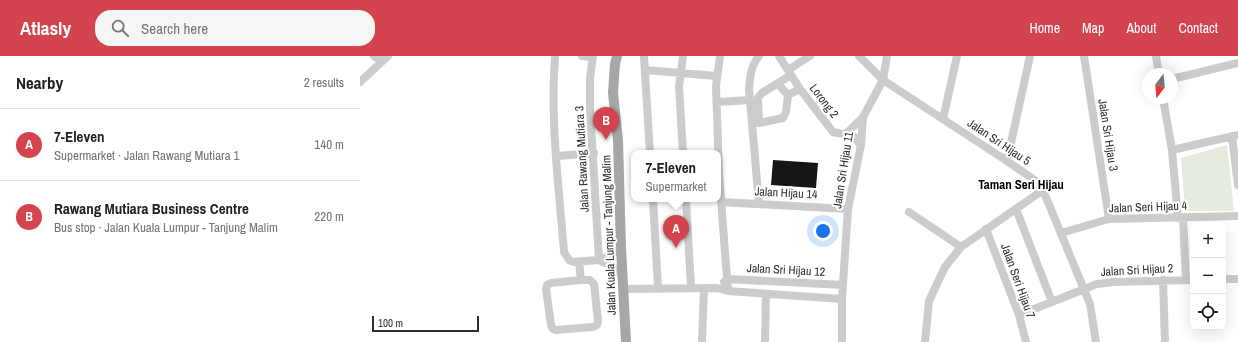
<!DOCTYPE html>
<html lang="en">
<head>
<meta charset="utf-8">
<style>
  body { margin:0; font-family:"Archivo Narrow",sans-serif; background:#f6f6f6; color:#202124 }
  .controls { position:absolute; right:12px; bottom:12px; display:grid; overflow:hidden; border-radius:8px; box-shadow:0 4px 16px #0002 }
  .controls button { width:36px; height:36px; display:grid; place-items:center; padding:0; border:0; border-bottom:1px solid #e0e0e0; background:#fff; color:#202124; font:20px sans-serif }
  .compass { position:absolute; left:782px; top:12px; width:36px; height:36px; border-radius:50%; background:#fff; box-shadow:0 4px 16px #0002; rotate:196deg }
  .scale { position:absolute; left:12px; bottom:10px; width:107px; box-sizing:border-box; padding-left:4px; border:2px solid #2f2f2f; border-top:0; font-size:11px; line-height:14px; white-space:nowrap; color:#2f2f2f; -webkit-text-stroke:3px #fff; paint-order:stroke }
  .you { position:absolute; left:463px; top:175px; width:14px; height:14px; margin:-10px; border:3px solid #fff; border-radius:50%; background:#1a73e8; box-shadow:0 0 0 6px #1a73e833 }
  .badge { display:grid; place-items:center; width:26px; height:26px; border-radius:50%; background:#d3444f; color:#fff; font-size:13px; font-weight:700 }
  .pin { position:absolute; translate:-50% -33px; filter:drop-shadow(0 1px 2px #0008) }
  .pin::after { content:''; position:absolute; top:21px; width:14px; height:12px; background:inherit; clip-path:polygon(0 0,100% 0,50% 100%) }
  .popup { position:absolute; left:271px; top:94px; width:90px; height:52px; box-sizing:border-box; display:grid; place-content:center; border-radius:8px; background:#fff; filter:drop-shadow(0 1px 3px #0005); font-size:13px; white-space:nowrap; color:#757577 }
  .popup b { font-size:15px; color:#202124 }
  .popup::after { content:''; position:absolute; left:50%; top:100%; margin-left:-8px; border:8px solid transparent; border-top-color:#fff }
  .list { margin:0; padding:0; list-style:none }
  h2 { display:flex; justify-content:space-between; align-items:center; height:52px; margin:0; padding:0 16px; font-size:17px }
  h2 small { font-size:13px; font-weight:400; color:#757577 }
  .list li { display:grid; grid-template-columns:26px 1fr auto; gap:12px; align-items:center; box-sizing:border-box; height:72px; padding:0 16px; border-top:1px solid #e0e0e0 }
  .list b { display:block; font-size:15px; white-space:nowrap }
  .list p { margin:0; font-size:13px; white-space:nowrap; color:#757577 }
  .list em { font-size:13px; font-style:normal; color:#757577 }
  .icon { flex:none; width:22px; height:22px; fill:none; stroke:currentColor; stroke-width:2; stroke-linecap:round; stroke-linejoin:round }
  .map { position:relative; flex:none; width:878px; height:286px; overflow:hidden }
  header { display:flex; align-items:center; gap:24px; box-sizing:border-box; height:56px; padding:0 20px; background:#d3444f; color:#fff }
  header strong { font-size:19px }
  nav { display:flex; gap:22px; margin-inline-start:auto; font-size:14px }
  .search { width:280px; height:36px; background:#f6f6f6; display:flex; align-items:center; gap:10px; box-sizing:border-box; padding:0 14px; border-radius:16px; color:#757577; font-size:15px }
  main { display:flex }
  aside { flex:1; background:#fff }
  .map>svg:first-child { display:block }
  .green { fill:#e5ebde }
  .building { fill:#161616 }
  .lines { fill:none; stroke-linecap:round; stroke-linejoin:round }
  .minor { stroke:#ccc; stroke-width:8 }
  .major { stroke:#a7a7a7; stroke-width:10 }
  .labels { text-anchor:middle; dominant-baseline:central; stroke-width:4; stroke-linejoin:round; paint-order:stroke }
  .street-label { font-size:12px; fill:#2f2f2f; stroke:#fff }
  .neighbourhood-label { font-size:13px; font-weight:bold; fill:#000; stroke:#fff }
</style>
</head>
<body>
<header>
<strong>Atlasly</strong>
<div class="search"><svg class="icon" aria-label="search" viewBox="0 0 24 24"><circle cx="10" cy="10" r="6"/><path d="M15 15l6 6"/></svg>Search here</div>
<nav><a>Home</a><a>Map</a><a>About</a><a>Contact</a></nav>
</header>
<main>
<aside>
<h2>Nearby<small>2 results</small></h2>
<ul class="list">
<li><span class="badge">A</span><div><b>7-Eleven</b><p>Supermarket · Jalan Rawang Mutiara 1</p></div><em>140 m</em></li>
<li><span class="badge">B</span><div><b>Rawang Mutiara Business Centre</b><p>Bus stop · Jalan Kuala Lumpur - Tanjung Malim</p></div><em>220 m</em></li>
</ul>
</aside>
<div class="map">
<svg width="878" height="286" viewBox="0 0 878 286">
  <rect width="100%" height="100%" fill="#fff"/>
  <path class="green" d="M867,89L874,155H825L821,102Z"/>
  <path class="building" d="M413,104L458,107L456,132L411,129Z"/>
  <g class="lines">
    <path class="minor" d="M14,0L21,6
      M195,0C190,65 199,132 204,196L209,204L213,206L239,204L252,199L261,192
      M222,0L232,1
      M233,0L230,22V52L239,204
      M284,0L290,97
      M360,0L356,30L359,117L368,235
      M399,0C391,9 390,21 389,33L399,148
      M419,0L440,33L473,76L493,80L501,89
      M499,0L523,24L647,105L676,125L683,134L730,248L736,286
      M724,0L749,163
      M796,0L799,18
      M285,14L357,20
      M428,14L450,0
      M431,19L402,37L398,42L399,67L423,62L426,56L428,39L440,33
      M812,23L878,7
      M0,26L28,0
      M418,28L428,39
      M803,42L812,94L818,162
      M357,46L390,44
      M583,63L597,0
      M486,78L503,61L523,24L527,0
      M872,80L878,129
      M812,94L878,79
      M323,97L319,31L323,0
      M197,100L234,97
      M647,105L670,0
      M293,143L298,232
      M326,143L331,232
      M361,146L488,153
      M656,153L692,246
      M549,156L601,191
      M823,162L826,224
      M626,173L659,259L666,286
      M701,177L749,163L878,160
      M239,204L252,210L262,219
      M219,206L221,224
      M863,223H878
      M221,224H230L234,228L238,265L237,269L233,271L196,274L193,273L191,269L186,233L187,229L191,227Z
      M803,224L805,286
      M364,226L368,223L483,229
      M263,233L357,232L368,235L482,243
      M659,259L737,228L753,226L833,224
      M342,286L344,232
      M405,286L406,238
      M482,286V243L488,153L501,89L503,61
      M565,286L569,245L585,211L601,191L683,134"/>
    <path class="major" d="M257,0L255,8L253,37L258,84L261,192L266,286"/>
  </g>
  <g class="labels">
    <g class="street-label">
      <text transform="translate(464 45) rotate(53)">Lorong 2</text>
      <text transform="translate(748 79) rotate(81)">Jalan Sri Hijau 3</text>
      <text transform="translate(639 86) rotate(34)">Jalan Sri Hijau 5</text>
      <text transform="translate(222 103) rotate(-93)">Jalan Rawang Mutiara 3</text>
      <text transform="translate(483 114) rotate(-81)">Jalan Sri Hijau 11</text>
      <text transform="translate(426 137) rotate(3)">Jalan Hijau 14</text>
      <text transform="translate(788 151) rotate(-2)">Jalan Seri Hijau 4</text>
      <text transform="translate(249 179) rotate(-92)">Jalan Kuala Lumpur - Tanjung Malim</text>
      <text transform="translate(426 214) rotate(3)">Jalan Sri Hijau 12</text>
      <text transform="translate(777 214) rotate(-3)">Jalan Sri Hijau 2</text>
      <text transform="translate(658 225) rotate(70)">Jalan Seri Hijau 7</text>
    </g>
    <g class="neighbourhood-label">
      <text x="661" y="128">Taman Seri Hijau</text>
    </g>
  </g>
</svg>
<div class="controls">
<button>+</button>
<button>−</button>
<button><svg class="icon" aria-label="locate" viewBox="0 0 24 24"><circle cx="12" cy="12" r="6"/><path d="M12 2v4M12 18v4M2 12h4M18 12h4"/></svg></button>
</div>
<svg class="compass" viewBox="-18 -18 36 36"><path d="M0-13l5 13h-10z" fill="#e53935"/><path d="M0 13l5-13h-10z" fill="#757577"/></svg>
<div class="scale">100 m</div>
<div class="you"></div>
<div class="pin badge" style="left:316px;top:192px">A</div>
<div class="popup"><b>7-Eleven</b>Supermarket</div>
<div class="pin badge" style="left:246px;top:84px">B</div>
</div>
</main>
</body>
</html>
